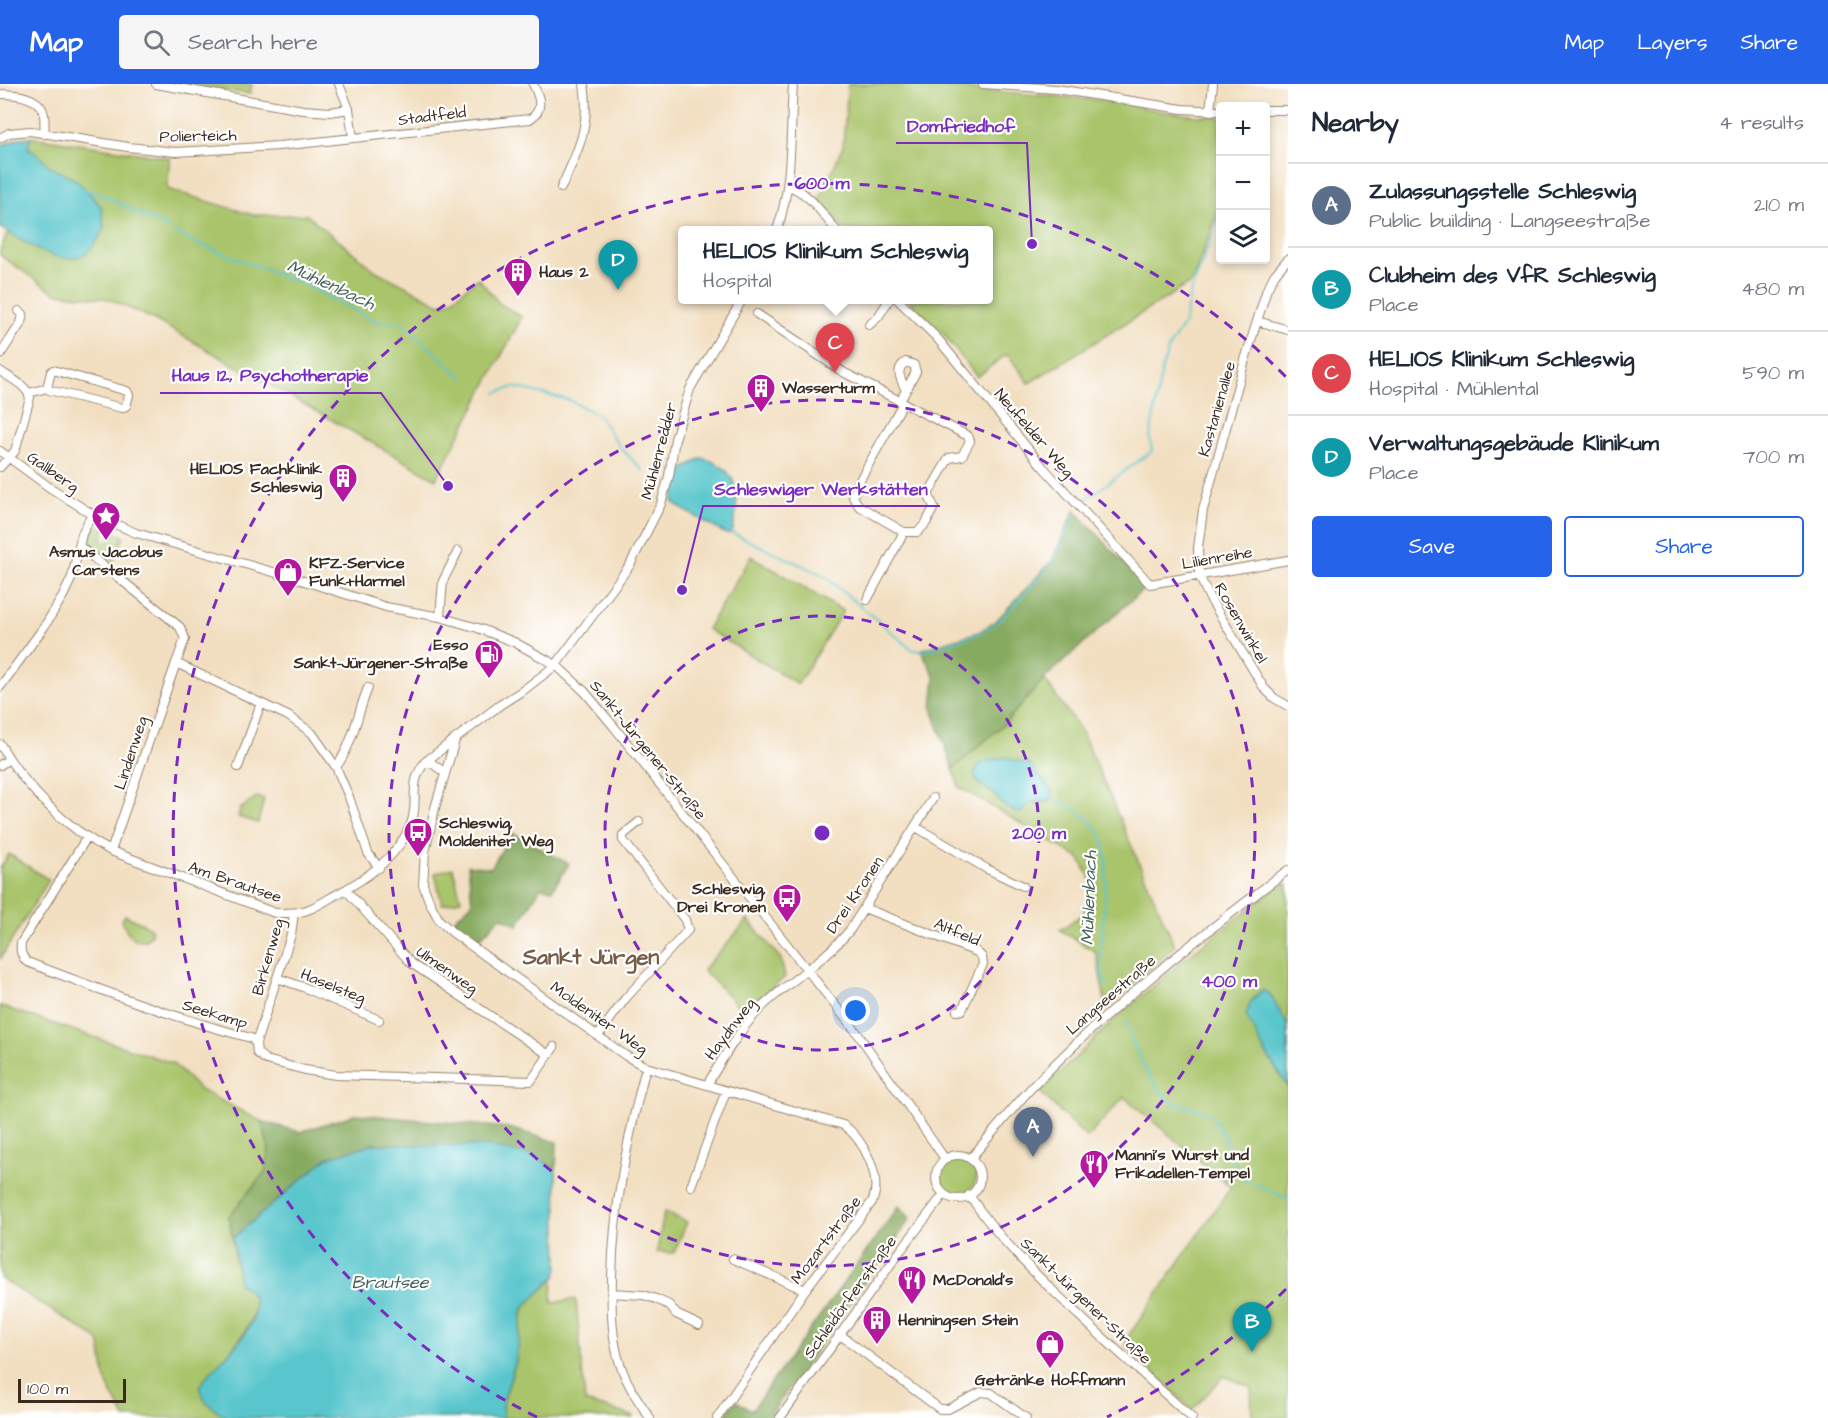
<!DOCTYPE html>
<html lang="en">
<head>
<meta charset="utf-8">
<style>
  body { margin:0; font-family:"Architects Daughter",sans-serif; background:#f6f6f7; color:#1f2937 }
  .controls { position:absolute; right:18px; top:18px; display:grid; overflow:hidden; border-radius:6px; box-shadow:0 3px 9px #0003 }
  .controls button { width:54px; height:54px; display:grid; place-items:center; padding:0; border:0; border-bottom:2px solid #e0e1e3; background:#fff; color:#1f2937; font:30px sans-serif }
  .scale { position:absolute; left:18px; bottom:15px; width:108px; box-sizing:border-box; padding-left:6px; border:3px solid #3b2a1e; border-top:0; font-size:16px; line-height:21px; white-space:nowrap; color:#3b2a1e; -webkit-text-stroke:4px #fff; paint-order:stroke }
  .you { position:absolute; left:856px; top:927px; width:21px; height:21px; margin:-15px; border:4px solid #fff; border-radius:50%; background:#1a73e8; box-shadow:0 0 0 9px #1a73e833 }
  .badge { display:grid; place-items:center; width:39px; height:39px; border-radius:50%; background:#2563eb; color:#fff; font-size:20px; font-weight:700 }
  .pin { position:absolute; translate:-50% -50px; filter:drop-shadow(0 2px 3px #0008) }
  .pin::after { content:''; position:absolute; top:32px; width:21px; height:18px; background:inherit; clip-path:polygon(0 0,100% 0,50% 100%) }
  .popup { position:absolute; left:678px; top:142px; width:315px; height:78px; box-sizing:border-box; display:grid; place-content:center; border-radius:6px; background:#fff; filter:drop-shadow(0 2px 4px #0005); font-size:20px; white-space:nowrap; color:#747a83 }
  .popup b { font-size:22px; color:#1f2937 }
  .popup::after { content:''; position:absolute; left:50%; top:100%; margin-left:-12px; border:12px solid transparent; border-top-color:#fff }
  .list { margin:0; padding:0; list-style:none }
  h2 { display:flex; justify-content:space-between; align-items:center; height:78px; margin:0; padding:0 24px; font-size:26px }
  h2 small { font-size:20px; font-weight:400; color:#747a83 }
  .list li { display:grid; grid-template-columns:39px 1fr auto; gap:18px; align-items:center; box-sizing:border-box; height:84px; padding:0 24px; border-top:2px solid #e0e1e3 }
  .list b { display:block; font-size:22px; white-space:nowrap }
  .list p { margin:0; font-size:20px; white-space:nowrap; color:#747a83 }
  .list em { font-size:20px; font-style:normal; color:#747a83 }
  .actions { display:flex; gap:12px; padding:18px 24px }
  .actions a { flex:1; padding:14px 0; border:2px solid #2563eb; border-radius:6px; text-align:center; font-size:21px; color:#2563eb }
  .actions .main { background:#2563eb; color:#fff }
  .icon { flex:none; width:33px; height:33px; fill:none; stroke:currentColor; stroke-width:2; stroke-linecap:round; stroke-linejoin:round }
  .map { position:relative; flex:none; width:1288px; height:1334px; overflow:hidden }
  header { display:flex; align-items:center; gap:36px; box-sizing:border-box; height:84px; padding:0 30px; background:#2563eb; color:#fff }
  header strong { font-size:28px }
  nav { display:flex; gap:33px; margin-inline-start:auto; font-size:21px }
  .search { width:420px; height:54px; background:#f6f6f7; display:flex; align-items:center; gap:15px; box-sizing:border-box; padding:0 21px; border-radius:6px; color:#747a83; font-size:22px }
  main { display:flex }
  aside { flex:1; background:#fff }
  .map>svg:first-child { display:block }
  .green { fill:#a9c46a; stroke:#727744; stroke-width:1.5; fill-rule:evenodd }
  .forest { fill:#86aa5e; stroke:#606a3e; stroke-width:1.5 }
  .water { fill:#59c6cc; stroke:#4a7875; stroke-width:1.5 }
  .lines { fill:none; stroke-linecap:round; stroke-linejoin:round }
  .stream { stroke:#59c6cc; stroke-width:2 }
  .minor-casing { stroke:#968470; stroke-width:10 }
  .minor { stroke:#fff; stroke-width:8 }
  .ring { fill:none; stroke:#7b2cbf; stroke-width:3; stroke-dasharray:10 8 }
  .labels { text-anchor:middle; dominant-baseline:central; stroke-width:4.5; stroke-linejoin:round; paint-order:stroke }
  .street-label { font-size:16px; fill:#3b2a1e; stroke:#fff }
  .poi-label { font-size:16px; font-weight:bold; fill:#3b2a1e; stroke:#fff; text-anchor:start }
  .water-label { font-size:18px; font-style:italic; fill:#46615b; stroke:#fff }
  .district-label { font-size:22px; font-weight:bold; fill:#785b46; stroke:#fff }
  .centre { fill:#7b2cbf; stroke:#fff; stroke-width:3 }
  .ring-label { font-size:18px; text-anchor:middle; font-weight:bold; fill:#7b2cbf; stroke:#fff; stroke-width:4.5; stroke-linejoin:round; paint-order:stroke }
  .leader { fill:none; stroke:#7b2cbf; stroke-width:2 }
  .callout-dot { fill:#7b2cbf; stroke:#fff; stroke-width:2 }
  .callout-label { font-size:18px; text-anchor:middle; font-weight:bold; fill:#7b2cbf; stroke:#fff; stroke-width:4.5; stroke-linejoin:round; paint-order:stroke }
</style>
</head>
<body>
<header>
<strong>Map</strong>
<div class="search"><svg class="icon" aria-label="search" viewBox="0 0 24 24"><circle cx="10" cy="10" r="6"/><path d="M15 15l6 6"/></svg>Search here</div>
<nav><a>Map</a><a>Layers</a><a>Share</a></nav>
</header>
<main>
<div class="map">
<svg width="1288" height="1334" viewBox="0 0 1288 1334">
  <rect width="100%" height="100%" fill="#fff"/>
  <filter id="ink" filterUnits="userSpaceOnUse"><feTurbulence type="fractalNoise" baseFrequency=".0167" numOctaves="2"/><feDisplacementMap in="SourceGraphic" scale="12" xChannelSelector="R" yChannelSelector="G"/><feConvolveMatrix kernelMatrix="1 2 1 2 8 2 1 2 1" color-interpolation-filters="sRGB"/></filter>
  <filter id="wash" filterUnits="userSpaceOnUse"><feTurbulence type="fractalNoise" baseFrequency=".008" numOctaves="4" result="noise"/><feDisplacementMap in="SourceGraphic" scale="24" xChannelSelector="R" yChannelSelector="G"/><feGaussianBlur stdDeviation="1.35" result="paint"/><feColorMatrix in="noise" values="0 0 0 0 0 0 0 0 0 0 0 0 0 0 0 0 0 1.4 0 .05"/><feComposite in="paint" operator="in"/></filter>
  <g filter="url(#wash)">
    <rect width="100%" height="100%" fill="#f2dfc1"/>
    <path class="green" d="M183,0H252L250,10Z
      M848,0H904L1111,17L1159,27L1199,32H1220V123L1192,198L1029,299L1007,270L977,293L941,247L908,216H988V146H845L819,117L843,62Z
      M31,53L170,74L167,105L253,131H307L376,187L440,220L449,218L478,194L499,219L522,233L436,395L155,236L109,215L55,209L0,171V166L8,148L0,143V62L19,54Z
      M99,442L105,445L102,457L109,459L112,448L124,452L112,481C102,472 86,462 90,446Z
      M751,472L843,527L798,600L707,545Z
      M1044,595L1082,648L1175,862L1106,923L1096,868L1060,846L1084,829L1093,799L1079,774L959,703L953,685L1005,639ZM1041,696L1052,707L1051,717L1004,722L992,708L978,699Z
      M257,713L264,715L258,739L238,733L240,725Z
      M9,770L49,796L0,875V784Z
      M453,784L461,816L442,820L435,789Z
      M1283,799L1288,800V1334H1255L1252,1332L1251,1303L1224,1292L1192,1326L1126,1262L1127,1254L1231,1103L1124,1013L1087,1054L1040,1008L1116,934L1190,870Z
      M125,831C133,836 145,839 151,845V852L146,856H134C127,849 124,844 122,835Z
      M748,836L781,875L785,893L761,913L746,930L703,886Z
      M0,922L172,979L200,1006L261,1037L269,1064L266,1087L229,1132L239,1200C284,1218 219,1280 203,1297L206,1318L227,1334H125C120,1322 111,1311 107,1299C101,1284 104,1269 98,1255L0,1194Z
      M940 1092a18 18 0 1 1 36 0a18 18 0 1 1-36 0Z
      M664,1128L687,1138L674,1169L657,1168Z
      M553,1195L552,1219L576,1215L585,1318L633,1332V1334H503L502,1321L516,1277L523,1224Z"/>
    <path class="forest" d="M1075,426L1146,503L1044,595L1005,639L953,685L932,625L935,593L921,566L979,548L997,536L1051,478Z
      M512,749L569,780L552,806L541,803L518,841L501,833L477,857L453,837L472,819L468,781L491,784Z
      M356,1030L509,1044L557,1058L556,1086L536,1072L327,1074L233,1154L229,1132L266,1087L269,1064L261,1037L300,1048Z
      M899,1122L910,1134L902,1147L768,1334H723L736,1317L752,1326Z"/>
    <path class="water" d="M31,53L28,64L34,67L52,84L76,96L85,105L101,122L104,144C100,151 95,162 89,167C64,188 23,157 0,143V62L19,54Z
      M702,374C742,384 740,415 732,449L726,450L677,422L673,417C678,388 676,388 702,374Z
      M1004,673L1029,680L1052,707L1051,717L1032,718L1019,730L1004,722L992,708L978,699L974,689L980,679Z
      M1262,906L1270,910L1288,942V1003L1265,968L1246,931L1250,919Z
      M372,1060L484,1062L536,1072L556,1086L558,1183L556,1192L523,1224L516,1277L502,1321L503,1334H227L206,1318L199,1303C213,1280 261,1248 254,1217C252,1208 247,1203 239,1200L233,1154L327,1074Z"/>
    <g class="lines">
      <path class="stream" d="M85,105L113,116L169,145
        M175,148L191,157L303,200L375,237L401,238L463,294
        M496,309L514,303L569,316L598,331L620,363L643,387
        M1082,418L1152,367L1150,354L1162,284L1169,263L1184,240L1190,210L1220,132
        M732,449L823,491L913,566L924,567L980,549L999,537L1051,481L1075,430
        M1053,713C1070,723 1090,732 1100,749C1113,770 1102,837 1101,863C1100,878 1099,891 1108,902
        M1126,937C1133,962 1151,1006 1175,1019C1187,1025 1203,1023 1213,1034C1223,1046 1234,1077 1240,1093L1288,1115"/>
    </g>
  </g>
  <g filter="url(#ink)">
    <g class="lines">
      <g class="minor-casing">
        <path id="minor" d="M156,0L303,26L330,28L349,25
          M339,0L349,25L353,54
          M983,0L1056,5L1182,25L1220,27
          M0,10C15,10 41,12 44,31C45,37 44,44 45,50
          M1266,26H1288
          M1210,27L1213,0
          M0,54L9,49L30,47L128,63L176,68L279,62L530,35C544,26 540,14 533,0
          M787,102C809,107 822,130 836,146
          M561,104C578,68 591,41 584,0
          M777,146C793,101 790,48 793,0
          M1288,175L1275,190L1267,205L1245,276L1203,426L1198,464L1199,491L1209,513L1264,604L1274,614L1288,622
          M898,216L937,254L1043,383L1150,500L1288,476
          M757,230L843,288L968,352L970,357L962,372L949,374L928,410L934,423L926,439L918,448H904L859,422L853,413L857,401L903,319
          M1257,237L1288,246
          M869,241L878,233L889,216
          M0,271L21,239L23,230L19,227
          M0,287C10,294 28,302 30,314L15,367L0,383
          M29,309L47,304L49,306L122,324L126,322L129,311L127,307L53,286L51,288L47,304
          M900,317L916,288L914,281L906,278C894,285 901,296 906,306
          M0,367L49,403L92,430L136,449L301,496L386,523L440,533L478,544L514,558L556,581L585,608L615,644L858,950L945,1075
          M80,463L180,543L185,555L176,579L288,632L312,649L336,683L349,713L368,769L379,784
          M867,516L904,448
          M440,533L443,497L458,467
          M0,603L44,543L63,512L72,493L82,450L92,430
          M455,656L435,724L425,768L423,801L430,819L439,836L453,849L626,972L646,983L843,1041C864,1054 883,1095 872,1118L805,1206L717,1334
          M0,660C25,703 66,745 111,767L275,829C286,829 297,830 307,826C315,823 324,818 332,813C364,796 397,775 411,740C420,716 407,702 425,678L500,621L525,605L556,581L630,481L661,420L669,392L675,355L690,305L742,216
          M425,678L433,680L444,688
          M0,681L9,675
          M238,683L261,619
          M336,683C353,661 357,630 368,604
          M916,743L987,785L1023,802
          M87,753L21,859C20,867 21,872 27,878C101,906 174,934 251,954L256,959L257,969L266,976L305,986L336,991L531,997L554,963
          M111,767L176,579
          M346,806L411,879L549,971
          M864,824L977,868L982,873L983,880L962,926L957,927
          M277,894L303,903L379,936
          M598,952L625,915L688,846L685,836L623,756V751L639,738
          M256,959L291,851L294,829
          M646,983C628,1053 613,1123 612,1196C611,1221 611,1248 618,1273C624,1296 637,1315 650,1334
          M707,1001C722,975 741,943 763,922C791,896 825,876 850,846L933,714
          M936 1093a22 22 0 1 1 44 0a22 22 0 1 1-44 0Z
          M970,1075C992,1050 1013,1023 1036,999C1113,920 1200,852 1288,786
          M691,1102L726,1007
          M969,1111C998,1154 1033,1188 1070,1223C1110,1261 1151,1297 1192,1334
          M733,1175L805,1206
          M611,1209L643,1211L656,1215L669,1221L676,1230L699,1241
          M839,1250L940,1325H948L981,1308L991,1309L1026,1334
          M780,1334L901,1166L944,1110"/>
      </g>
      <use href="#minor" class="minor"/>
    </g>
  </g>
  <g class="ring">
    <circle cx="822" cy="749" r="217"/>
    <circle cx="822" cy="749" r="433"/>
    <path d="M1286 1205A650 650 0 0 1 1107 1333M537 1333A650 650 0 1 1 1286 293"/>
  </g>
  <defs>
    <g id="building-pin" transform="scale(1.5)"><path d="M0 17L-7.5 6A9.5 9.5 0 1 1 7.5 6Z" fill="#b5179e" stroke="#fff"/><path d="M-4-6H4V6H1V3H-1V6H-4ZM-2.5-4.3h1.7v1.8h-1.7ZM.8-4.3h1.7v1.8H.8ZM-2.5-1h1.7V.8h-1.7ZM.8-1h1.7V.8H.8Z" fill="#fff"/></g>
    <g id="sight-pin" transform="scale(1.5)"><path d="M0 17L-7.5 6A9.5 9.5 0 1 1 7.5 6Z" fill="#b5179e" stroke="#fff"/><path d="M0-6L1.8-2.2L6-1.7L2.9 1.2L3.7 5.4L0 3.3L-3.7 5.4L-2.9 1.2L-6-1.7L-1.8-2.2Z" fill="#fff"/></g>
    <g id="shop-pin" transform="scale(1.5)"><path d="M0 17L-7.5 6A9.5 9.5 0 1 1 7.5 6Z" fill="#b5179e" stroke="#fff"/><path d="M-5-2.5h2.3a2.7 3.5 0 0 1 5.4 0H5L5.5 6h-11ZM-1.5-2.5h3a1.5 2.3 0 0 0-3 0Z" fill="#fff"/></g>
    <g id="fuel-pin" transform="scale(1.5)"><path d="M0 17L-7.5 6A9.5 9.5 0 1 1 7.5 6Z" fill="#b5179e" stroke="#fff"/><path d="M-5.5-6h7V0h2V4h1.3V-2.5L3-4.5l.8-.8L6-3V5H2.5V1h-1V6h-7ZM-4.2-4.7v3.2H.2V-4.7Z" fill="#fff"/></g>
    <g id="bus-pin" transform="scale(1.5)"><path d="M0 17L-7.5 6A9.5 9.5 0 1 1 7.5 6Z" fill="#b5179e" stroke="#fff"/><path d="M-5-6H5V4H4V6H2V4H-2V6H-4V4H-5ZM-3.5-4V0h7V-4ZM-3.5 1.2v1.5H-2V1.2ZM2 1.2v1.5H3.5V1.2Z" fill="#fff"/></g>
    <g id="restaurant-pin" transform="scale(1.5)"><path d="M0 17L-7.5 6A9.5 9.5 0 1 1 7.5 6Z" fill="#b5179e" stroke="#fff"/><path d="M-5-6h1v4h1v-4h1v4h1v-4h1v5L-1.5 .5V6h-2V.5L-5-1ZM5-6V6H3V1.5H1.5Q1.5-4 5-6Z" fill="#fff"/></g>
  </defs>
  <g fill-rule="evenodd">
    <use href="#building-pin" x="518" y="188"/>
    <use href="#building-pin" x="761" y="304"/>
    <use href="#building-pin" x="343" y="394"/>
    <use href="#sight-pin" x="106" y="432"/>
    <use href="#shop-pin" x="288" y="488"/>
    <use href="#fuel-pin" x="489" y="570"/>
    <use href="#bus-pin" x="418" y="748"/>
    <use href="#bus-pin" x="787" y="814"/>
    <use href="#restaurant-pin" x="1094" y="1080"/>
    <use href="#restaurant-pin" x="912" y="1196"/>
    <use href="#building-pin" x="877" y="1236"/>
    <use href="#shop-pin" x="1050" y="1260"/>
  </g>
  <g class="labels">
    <g class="street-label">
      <text transform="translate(432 32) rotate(-7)">Stadtfeld</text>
      <text transform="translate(198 52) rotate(-1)">Polierteich</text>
      <text transform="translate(1217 325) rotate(-74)">Kastanienallee</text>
      <text transform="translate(1034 349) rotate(49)">Neufelder Weg</text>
      <text transform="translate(659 367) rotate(-75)">Mühlenredder</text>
      <text transform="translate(53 388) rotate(35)">Gallberg</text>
      <text transform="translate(1217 474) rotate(-10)">Lilienreihe</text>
      <text transform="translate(1241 539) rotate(60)">Rosenwinkel</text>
      <text transform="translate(648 666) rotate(51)">Sankt-Jürgener-Straße</text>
      <text transform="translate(131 669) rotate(-72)">Lindenweg</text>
      <text transform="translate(235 798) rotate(19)">Am Brautsee</text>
      <text transform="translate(855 811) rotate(-56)">Drei Kronen</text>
      <text transform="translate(957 848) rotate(23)">Altfeld</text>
      <text transform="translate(268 873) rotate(-74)">Birkenweg</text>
      <text transform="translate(447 886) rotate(35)">Ulmenweg</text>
      <text transform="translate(333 902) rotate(22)">Haselsteg</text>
      <text transform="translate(1111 911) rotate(-41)">Langseestraße</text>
      <text transform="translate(215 930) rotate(17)">Seekamp</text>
      <text transform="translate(599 934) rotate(35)">Moldeniter Weg</text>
      <text transform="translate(730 945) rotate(-53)">Haydnweg</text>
      <text transform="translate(826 1156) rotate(-53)">Mozartstraße</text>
      <text transform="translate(850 1213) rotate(-54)">Schleidörferstraße</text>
      <text transform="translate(1086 1217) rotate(44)">Sankt-Jürgener-Straße</text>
    </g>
    <g class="poi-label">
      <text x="539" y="188">Haus 2</text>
      <text x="782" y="304">Wasserturm</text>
      <text x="322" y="385" text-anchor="end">HELIOS Fachklinik<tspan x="322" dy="18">Schleswig</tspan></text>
      <text x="106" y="468" text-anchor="middle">Asmus Jacobus<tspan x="106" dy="18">Carstens</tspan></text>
      <text x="309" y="479">KFZ-Service<tspan x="309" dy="18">Funk+Harmel</tspan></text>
      <text x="468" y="561" text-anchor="end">Esso<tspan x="468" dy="18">Sankt-Jürgener-Straße</tspan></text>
      <text x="439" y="739">Schleswig,<tspan x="439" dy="18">Moldeniter Weg</tspan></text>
      <text x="766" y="805" text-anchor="end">Schleswig,<tspan x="766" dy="18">Drei Kronen</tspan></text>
      <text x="1115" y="1071">Manni's Wurst und<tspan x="1115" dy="18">Frikadellen-Tempel</tspan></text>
      <text x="933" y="1196">McDonald's</text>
      <text x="898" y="1236">Henningsen Stein</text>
      <text x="1050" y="1296" text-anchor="middle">Getränke Hoffmann</text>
    </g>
    <g class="water-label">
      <text transform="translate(331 201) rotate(25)">Mühlenbach</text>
      <text transform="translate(1089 814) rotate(-88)">Mühlenbach</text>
      <text x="390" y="1198">Brautsee</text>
    </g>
    <g class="district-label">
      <text x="591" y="873">Sankt Jürgen</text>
    </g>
  </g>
  <circle cx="822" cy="749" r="9" class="centre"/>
  <g class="ring-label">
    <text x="822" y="105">600 m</text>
    <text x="1039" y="755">200 m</text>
    <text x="1229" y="903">400 m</text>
  </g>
  <path class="leader" d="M1032 160L1027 59H896M448 402L381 309H160M682 506L703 422H940"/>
  <g class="callout-dot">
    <circle cx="1032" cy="160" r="6"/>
    <circle cx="448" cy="402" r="6"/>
    <circle cx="682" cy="506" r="6"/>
  </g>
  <g class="callout-label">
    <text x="961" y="48">Domfriedhof</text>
    <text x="270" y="297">Haus 12, Psychotherapie</text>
    <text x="821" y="411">Schleswiger Werkstätten</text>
  </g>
</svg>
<div class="controls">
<button>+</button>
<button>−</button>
<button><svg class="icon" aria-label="layers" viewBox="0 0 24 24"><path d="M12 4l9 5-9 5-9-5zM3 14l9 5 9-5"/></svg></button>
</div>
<div class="scale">100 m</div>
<div class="you"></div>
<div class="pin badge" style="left:1033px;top:1073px;background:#5c6f8a">A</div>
<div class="pin badge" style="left:1252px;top:1268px;background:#0f9aa8">B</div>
<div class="pin badge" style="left:835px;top:289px;background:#e0444e">C</div>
<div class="popup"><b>HELIOS Klinikum Schleswig</b>Hospital</div>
<div class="pin badge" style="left:618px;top:206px;background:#0f9aa8">D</div>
</div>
<aside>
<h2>Nearby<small>4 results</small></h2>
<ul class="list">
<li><span class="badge" style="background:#5c6f8a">A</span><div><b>Zulassungsstelle Schleswig</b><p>Public building · Langseestraße</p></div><em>210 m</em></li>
<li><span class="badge" style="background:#0f9aa8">B</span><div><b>Clubheim des VfR Schleswig</b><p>Place</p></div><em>480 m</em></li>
<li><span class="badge" style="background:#e0444e">C</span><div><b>HELIOS Klinikum Schleswig</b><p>Hospital · Mühlental</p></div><em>590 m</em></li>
<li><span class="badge" style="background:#0f9aa8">D</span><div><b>Verwaltungsgebäude Klinikum</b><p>Place</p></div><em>700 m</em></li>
</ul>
<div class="actions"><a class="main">Save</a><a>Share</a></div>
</aside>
</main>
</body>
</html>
